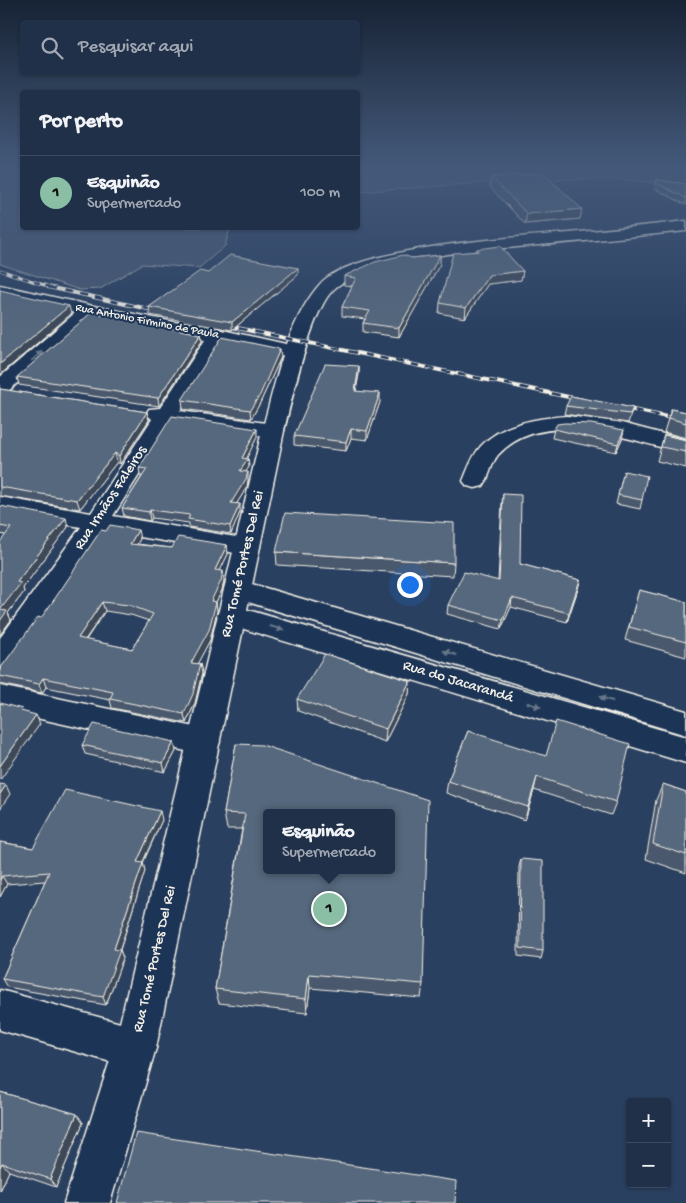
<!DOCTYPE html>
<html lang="pt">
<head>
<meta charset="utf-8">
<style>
  body { margin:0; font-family:"Gochi Hand",sans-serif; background:#2d3c52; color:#f1f3f6 }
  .controls { position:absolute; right:15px; bottom:15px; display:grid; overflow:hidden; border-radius:5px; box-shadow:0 1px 4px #0004 }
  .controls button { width:45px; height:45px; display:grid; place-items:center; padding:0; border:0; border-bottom:1px solid #3d4b60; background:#203048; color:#f1f3f6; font:25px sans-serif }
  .you { position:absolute; left:409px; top:584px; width:18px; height:18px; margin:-12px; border:4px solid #fff; border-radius:50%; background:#1a73e8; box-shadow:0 0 0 8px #1a73e833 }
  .badge { display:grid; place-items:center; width:32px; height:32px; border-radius:50%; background:#8abfa5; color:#111; font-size:16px; font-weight:700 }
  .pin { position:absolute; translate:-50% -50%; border:2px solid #fff; box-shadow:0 1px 5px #0006 }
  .popup { position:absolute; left:263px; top:809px; width:132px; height:65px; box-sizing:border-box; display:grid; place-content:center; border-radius:5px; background:#203048; filter:drop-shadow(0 1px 4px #0005); font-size:16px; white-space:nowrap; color:#a2a9b4 }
  .popup b { font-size:19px; color:#f1f3f6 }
  .popup::after { content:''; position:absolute; left:50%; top:100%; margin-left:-10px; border:10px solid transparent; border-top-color:#203048 }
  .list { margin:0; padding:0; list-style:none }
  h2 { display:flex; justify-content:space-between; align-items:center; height:65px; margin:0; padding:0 20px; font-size:21px }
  h2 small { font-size:16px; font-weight:400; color:#a2a9b4 }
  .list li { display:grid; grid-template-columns:32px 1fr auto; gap:15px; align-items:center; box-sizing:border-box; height:75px; padding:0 20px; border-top:1px solid #3d4b60 }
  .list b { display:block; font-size:19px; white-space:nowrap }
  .list p { margin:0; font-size:16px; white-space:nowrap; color:#a2a9b4 }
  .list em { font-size:16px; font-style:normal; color:#a2a9b4 }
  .icon { flex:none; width:28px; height:28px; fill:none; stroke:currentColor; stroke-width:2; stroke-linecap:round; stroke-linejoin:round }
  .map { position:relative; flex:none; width:686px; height:1203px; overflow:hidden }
  .search { position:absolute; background:#203048; box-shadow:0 1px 4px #0004; left:20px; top:20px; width:340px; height:55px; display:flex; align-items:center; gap:12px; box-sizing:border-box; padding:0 18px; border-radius:5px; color:#a2a9b4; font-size:19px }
  .panel { position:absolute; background:#203048; box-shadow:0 1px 4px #0004; left:20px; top:90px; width:340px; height:140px; border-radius:5px }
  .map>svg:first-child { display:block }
  .green { fill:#445771; stroke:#9ca4ac }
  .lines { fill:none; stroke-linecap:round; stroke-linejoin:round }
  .minor-casing { stroke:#f4f1e8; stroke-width:3 }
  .major-casing { stroke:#f4f1e8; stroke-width:3 }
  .minor { fill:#1d3557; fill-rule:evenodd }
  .major { fill:#1d3557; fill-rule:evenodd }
  .rail-far1-casing { stroke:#f4f1e8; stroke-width:3 }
  .rail-casing { stroke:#f4f1e8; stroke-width:4 }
  .rail-far1 { stroke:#1d3557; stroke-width:2; stroke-dasharray:6; stroke-linecap:butt }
  .rail { stroke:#1d3557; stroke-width:2.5; stroke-dasharray:8; stroke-linecap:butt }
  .wall { fill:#4a596c; stroke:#f4f1e8; fill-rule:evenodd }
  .shaded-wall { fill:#3c4858; stroke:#f4f1e8 }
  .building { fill:#56677d; stroke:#f4f1e8; fill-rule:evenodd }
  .oneway { fill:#68778a }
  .labels { text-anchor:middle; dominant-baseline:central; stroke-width:4; stroke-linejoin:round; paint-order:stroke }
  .far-street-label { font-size:12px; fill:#f4f1e8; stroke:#1d3557 }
  .street-label { font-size:15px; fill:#f4f1e8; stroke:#1d3557 }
</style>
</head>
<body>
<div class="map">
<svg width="686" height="1203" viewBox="0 0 686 1203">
  <rect width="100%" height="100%" fill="#2a4060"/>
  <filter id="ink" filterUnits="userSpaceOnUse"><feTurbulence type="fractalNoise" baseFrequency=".02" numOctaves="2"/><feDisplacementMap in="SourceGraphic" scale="10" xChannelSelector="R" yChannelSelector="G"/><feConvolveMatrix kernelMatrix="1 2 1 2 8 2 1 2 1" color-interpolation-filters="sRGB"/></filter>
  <g filter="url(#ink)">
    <path class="green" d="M0,166H22V228H230L225,246L199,268L142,264L100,289L80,290L0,264Z
      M358,166H686V185L623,180L537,179L358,192Z"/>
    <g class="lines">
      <g class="minor-casing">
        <path id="minor" d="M0,285L89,305L214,330L218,329L295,346L302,348L305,352L302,356L295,358L222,343L180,411L273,424L281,426L284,431L281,436L273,438L172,423L113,516L247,539L256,541L260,547L256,553L247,555L104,531L10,668L0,671V638L81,527L0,513V497L91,513L152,419L146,414L149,409L160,408L205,340L93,317L7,392L0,394V377L75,313L0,295Z
          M567,416L618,422L686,440V454C632,441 544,405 498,455C491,463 490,477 483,486L475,488L467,486L463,481C468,469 472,456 481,446C502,423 538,418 567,416Z
          M238,580L686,711V735L228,596L224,589L228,582Z
          M231,605L686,737V763L221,622L217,615L221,608Z
          M0,686L204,729L215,733L220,742L215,751L204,755L0,710Z
          M0,990L135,1027L150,1033L156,1048L150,1063L135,1069L0,1030Z"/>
      </g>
      <g class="major-casing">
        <path id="major" d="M686,221V231C637,236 588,241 539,245C489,250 371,256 334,289C311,310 292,399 284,431L156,1048L110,1203H64L114,1048L262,431C275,385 287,321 320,284C352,247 518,237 569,233C608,229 647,226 686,221Z"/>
      </g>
      <use href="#minor" class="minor"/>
      <use href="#major" class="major"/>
      <g class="rail-far1-casing">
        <path id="rail-far1" d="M0,270L53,288"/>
      </g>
      <g class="rail-casing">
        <path id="rail" d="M48,287L162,312
          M223,325L583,400
          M619,407L686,421"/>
      </g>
      <use href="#rail-far1" class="rail-far1"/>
      <use href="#rail" class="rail"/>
    </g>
    <path class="wall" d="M491,177L580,219L525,224L490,187Z
      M656,180L686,184V205L654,188Z
      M477,249L523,271L521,280L488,284L465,318L439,313L440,303L476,252Z
      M440,255V264L399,337L363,332V323L365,319L342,316V307L352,286L344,285V276L412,258Z
      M208,273L298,275L232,330L150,315L149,307Z
      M201,334L202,341L159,406L19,385L17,377Z
      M281,357L260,403L251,419L183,409L182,400Z
      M359,366V374L356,391L380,402L367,440L351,438L346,451L294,445V436Z
      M0,389L147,412L149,420L120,464L117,462L80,509L0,496Z
      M566,406L633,408L628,423L564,414Z
      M671,409L686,412V438L664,432Z
      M554,429L622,439L616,452L552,438Z
      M664,435L686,440V468L657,461Z
      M257,437L246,458L248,459L249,467L245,472L248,480L247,487L237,503L240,512L231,534L189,527V523L152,518L150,521L124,516L122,508L142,476H140L139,468Z
      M624,471L642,500L640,509L616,504Z
      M503,494L520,564L580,580L578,589L567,622L511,607L501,629L447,614L448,605L498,581L502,502Z
      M0,506L68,527L23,588L24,592L8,613L11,620L0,635L5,535L0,534Z
      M140,539L137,544L172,548L227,545L228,554L220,570L224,580L222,590L216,602L217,611L210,640L197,664H200L202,673L195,703L186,723L112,708L110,700L46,687L42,693L0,684V669L41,618ZM105,611L131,615L149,621L132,649L86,640Z
      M276,552L454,563L453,576L277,565Z
      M639,590L686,602V657L625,640Z
      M410,681L409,694L385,742L298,711L297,699Z
      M468,731L616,802L611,815L534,790L525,820L446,793L448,781Z
      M236,744L423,984L421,998L310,988L307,1013L219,1003L215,989L242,829H227L224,813Z
      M82,745L176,751L165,772L85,754Z
      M663,784L686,792V873L646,859L656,800Z
      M162,820L143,863L145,871L120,950L123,958L106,1005L7,987L2,979L45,881L7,884L0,897V842L33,848Z
      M521,859L543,951L541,959L518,956L519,867Z
      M0,1092L77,1114L83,1123L56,1187L9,1171L0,1191Z"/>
    <path class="shaded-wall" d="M582,209L580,219L525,224L527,214Z
      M440,255V264L399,337V328Z
      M298,268V275L232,330V322Z
      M523,271L521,280L488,284L465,318L466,308L489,275Z
      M69,306L71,314L0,375V364Z
      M201,334L202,341L159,406L158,398Z
      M280,349L281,357L260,403L251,419L250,410Z
      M359,366V374L354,399L355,391Z
      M380,393V402L367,440V431Z
      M147,412L149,420L120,464L119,456Z
      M257,429V437L243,466L242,458Z
      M351,429V438L346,451V442Z
      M624,430L622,439L616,452L618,444Z
      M115,453L117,462L80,509L77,500Z
      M248,459L249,467L241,479L240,471Z
      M248,472V480L247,487L232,511L231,503Z
      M240,504V512L231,534L230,526Z
      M150,510L152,518L150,521L149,512Z
      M66,518L68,527L23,588L24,592L8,613L11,620L0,635V610L17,582Z
      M138,530L140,539L132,553L130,544Z
      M227,545L228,554L216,579L215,570Z
      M223,571L224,580L222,590L216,602L217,611L210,640L193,672L191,663L211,601Z
      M580,580L578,589L567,622L569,613Z
      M512,598L511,607L501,629L503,620Z
      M102,602L105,611L80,647L78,638Z
      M200,664L202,673L195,703L186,723L184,714Z
      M43,678L46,687L42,693L39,684Z
      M410,681L409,694L385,742L386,729Z
      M36,715L40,724L0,780V766Z
      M174,742L176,751L165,772L163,763Z
      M537,777L534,790L525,820L528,807Z
      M6,785L10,794L0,809V794Z
      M160,811L162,820L139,870L137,862Z
      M143,863L145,871L119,952L120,950L123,958L106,1005L103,997L114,949Z
      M2,876L7,884L0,897V880Z
      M309,974L310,988L307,1013L306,999Z
      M77,1114L83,1123L56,1187L50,1179Z
      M2,1163L9,1171L0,1191V1167Z"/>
    <path class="building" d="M543,173L582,209L527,214L491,177Z
      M656,180L686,184V198L656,183Z
      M500,246L523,271L489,275L466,308L440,303L453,253L479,251L477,249Z
      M230,255L298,268L232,322L149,307L200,271L208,273Z
      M403,255L412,258L440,255L399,328L363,323L370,311L342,307L356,278L344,276L375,262Z
      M0,290L69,306L0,364Z
      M92,312L201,334L158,398L17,377Z
      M222,337L280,349L260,395L250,410L182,400Z
      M325,364L359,366L355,391L380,393L367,431L351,429L346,442L294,436Z
      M0,389L147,412L119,456L115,453L77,500L0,487Z
      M571,396L633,408L630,414L566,406Z
      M671,409L686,412V423L669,418Z
      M172,416L257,429L242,458L248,459L240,471L248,472L246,479L231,503L240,504L230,526L188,519L190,515L150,510L149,512L122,508L147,469L139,468Z
      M565,423L591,424L624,430L618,444L554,429L557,424Z
      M664,435L686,440V452L661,447Z
      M624,471L647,476L642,500L618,495Z
      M503,494L521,495L520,564L580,580L569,613L512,598L503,620L448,605L464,572L499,581Z
      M0,506L66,518L17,582L21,583L0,610L7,611L0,621V542L11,528L0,526Z
      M285,513L454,523V563L276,552Z
      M110,525L138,530L130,544L172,548L178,537L227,545L215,570L223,571L221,581L211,601L216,602L209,630L191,663L200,664L193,694L184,714L110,699L113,692L43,678L39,684L0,676V669L38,617L41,618L56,597L101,530L106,531ZM102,602L129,605L153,614L132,649L78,638Z
      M639,590L686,602V642L629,627Z
      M325,654L410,681L386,729L297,699Z
      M0,703L22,709L21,711L36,715L0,766Z
      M556,721L630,744L616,802L537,777L528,807L448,781L468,731L546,756Z
      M94,724L174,742L163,763L82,745Z
      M236,744L262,745L428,800L423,984L309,974L306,999L215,989L245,814L224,813ZM266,813H392V870H266Z
      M0,784L6,785L0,794Z
      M663,784L686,792V855L653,844Z
      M65,790L160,811L137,862L143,863L114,949L120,950L103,997L2,979L49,872L2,876L0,880V842L33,848Z
      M521,859L543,861V951L520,948Z
      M0,1092L77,1114L50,1179L2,1163L0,1167Z
      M136,1133L456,1181L455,1203H117Z"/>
    <defs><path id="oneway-solid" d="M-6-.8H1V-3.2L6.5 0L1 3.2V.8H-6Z" transform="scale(1.25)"/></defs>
    <g class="oneway">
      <use href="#oneway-solid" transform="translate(37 356) rotate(-41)"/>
      <use href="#oneway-solid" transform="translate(277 628) rotate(16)"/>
      <use href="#oneway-solid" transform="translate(450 653) rotate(-163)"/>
      <use href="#oneway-solid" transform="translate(606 699) rotate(-163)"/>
      <use href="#oneway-solid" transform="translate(534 705) rotate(17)"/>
    </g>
  </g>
  <linearGradient id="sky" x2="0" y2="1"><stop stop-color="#172335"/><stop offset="0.5" stop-color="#44597a"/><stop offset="1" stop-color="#44597a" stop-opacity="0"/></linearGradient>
  <rect width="686" height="334" fill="url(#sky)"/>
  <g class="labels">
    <g class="far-street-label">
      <text transform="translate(147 322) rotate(11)">Rua Antonio Firmino de Paula</text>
    </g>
    <g class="street-label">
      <text transform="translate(111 498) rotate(-57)">Rua Irmãos Faleiros</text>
      <text transform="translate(243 564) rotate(-77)">Rua Tomé Portes Del Rei</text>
      <text transform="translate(458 682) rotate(17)">Rua do Jacarandá</text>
      <text transform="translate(155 959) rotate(-77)">Rua Tomé Portes Del Rei</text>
    </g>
  </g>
</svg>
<div class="controls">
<button>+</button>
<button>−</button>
</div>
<div class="you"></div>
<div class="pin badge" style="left:329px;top:909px">1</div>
<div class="popup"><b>Esquinão</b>Supermercado</div>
<div class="search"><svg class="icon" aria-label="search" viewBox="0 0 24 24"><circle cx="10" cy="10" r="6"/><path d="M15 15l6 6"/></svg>Pesquisar aqui</div>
<section class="panel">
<h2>Por perto<small></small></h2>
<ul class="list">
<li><span class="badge">1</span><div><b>Esquinão</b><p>Supermercado</p></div><em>100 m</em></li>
</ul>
</section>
</div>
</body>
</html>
